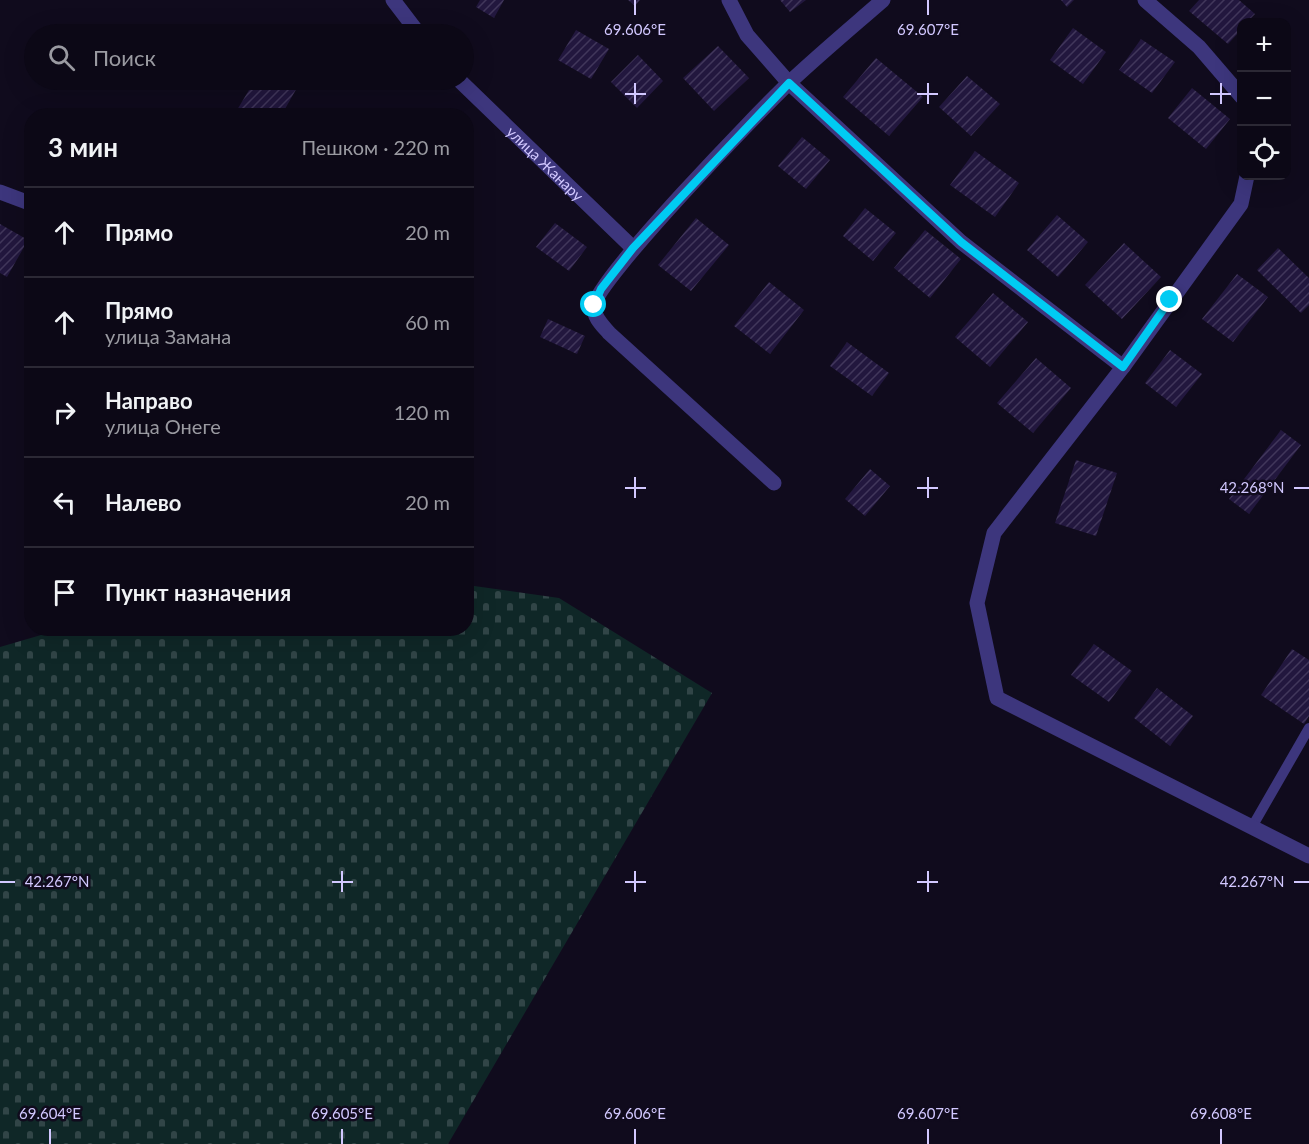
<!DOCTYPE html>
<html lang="ru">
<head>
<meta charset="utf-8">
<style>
  body { margin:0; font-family:Lato,sans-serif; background:#1a1623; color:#f1f3f6 }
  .controls { position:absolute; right:18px; top:18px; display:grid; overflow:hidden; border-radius:12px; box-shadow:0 6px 24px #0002 }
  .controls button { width:54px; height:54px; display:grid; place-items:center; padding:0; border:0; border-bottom:2px solid #2c2935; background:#0c0816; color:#f1f3f6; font:30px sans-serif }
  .stop { position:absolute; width:18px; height:18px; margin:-14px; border:4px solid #00cbf3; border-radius:50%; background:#fff }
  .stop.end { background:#00cbf3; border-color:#fff; box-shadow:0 2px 6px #0008 }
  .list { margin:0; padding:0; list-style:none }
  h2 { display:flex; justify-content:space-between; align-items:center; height:78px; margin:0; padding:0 24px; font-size:26px }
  h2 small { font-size:20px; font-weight:400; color:#9a9aa1 }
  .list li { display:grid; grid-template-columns:39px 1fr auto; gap:18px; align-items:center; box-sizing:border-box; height:90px; padding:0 24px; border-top:2px solid #2c2935 }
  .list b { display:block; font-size:22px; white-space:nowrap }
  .list p { margin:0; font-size:20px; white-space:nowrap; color:#9a9aa1 }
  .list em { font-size:20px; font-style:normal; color:#9a9aa1 }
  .icon { flex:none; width:33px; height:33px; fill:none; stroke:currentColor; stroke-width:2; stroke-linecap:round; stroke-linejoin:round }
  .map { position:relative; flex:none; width:1309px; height:1144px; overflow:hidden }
  .search { position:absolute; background:#0c0816; box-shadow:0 6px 24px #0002; left:24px; top:24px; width:450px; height:66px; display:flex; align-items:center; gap:15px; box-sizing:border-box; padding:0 21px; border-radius:33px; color:#9a9aa1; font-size:22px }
  .panel { position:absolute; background:#0c0816; box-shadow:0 6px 24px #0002; left:24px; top:108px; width:450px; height:528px; border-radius:24px }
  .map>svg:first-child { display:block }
  .cemetery { fill:url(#cemetery-stones) }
  .building { fill:url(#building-hatch) }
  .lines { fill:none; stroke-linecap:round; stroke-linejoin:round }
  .lane { stroke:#3d367d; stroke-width:10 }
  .street { stroke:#3d367d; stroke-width:15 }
  .route { stroke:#00cbf3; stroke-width:8 }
  .ticks { fill:none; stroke:#d2c8ff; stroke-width:2 }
  .labels { text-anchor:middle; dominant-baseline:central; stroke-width:5; stroke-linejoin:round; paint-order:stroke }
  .street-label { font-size:15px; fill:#d2c8ff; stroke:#100b1d }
  .ticks-label { font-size:15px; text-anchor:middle; fill:#d2c8ff; stroke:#100b1d; stroke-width:5; stroke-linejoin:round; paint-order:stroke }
</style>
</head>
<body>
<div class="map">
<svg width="1309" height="1144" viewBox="0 0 1309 1144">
  <defs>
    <pattern id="cemetery-stones" width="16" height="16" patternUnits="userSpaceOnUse" patternTransform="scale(1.5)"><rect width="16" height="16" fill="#0f2727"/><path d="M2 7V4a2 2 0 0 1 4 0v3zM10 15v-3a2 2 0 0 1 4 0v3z" fill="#314547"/></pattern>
    <pattern id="building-hatch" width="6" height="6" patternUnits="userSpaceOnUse" patternTransform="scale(1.5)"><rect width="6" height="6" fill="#22173e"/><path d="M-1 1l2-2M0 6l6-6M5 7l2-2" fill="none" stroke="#41375b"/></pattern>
  </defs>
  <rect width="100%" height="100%" fill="#100b1d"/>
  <path class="cemetery" d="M467,585L559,598L712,693L448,1144H0V647L65,628H466Z"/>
  <path class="building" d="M480,0H504L494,18L476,7Z
    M628,0H640L635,6Z
    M780,0H806L790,12Z
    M1061,0H1074L1067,7Z
    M1199,0H1239L1255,14L1247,22H1242V29L1228,44L1189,11Z
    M1073,28L1106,52L1083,84L1050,60Z
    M576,30L609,49L591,79L558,60Z
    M1141,39L1175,62L1152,93L1119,70Z
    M718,46L749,78L714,111L683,78Z
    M638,55L663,81L637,108L611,82Z
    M876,58L923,97L889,136L843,97Z
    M967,76L1000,104L971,136L939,107Z
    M255,80H287L298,86L281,116H247L237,110Z
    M1192,88L1230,119L1206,149L1168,118Z
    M802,137L830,160L806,189L778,166Z
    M975,151L1019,183L995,217L950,185Z
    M865,208L896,233L873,261L843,236Z
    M1057,215L1088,242L1058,277L1027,250Z
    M696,218L729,245L691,291L658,265Z
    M555,223L587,247L569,271L536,247Z
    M0,224L28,240L7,277L0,273Z
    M925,230L961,259L930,298L894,268Z
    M1124,243L1161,277L1122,319L1085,285Z
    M1278,248L1309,278V305L1301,313L1257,270Z
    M1237,274L1268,297L1233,342L1202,319Z
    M769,282L804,310L770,354L734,326Z
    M993,293L1028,322L990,367L955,337Z
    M548,319L585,336L577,354L540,337Z
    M847,342L889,373L872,396L830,366Z
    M1170,350L1202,374L1176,407L1145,383Z
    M1036,358L1071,388L1033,433L997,403Z
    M1281,430L1301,445L1249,514L1229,499Z
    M1076,460L1117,473L1096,536L1055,523Z
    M870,469L890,486L865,516L845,499Z
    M1094,644L1132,671L1109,702L1071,675Z
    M1292,649L1309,660V716L1304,724L1261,695Z
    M1157,688L1193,716L1170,746L1134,718Z"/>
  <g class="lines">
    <path class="lane" d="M1252,827L1309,728"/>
    <g class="street">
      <path d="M393,0L419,34"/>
      <path d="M729,0L747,35L789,83L961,242L1123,367"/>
      <path d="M1145,0L1199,47L1242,97"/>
      <path id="s1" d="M459,80L633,248"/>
      <path d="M1247,176L1241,204L1123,367L994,533L977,603L997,698L1309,856"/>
      <path d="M0,192L32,204"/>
      <path d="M774,483L609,333C603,326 593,317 594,306C595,281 763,107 791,81C821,53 852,27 883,0"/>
    </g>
  </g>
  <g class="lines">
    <path class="route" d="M594,305L601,289L633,248L789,83L961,242L1123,367L1170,300"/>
  </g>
  <path class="ticks" d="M635,0V15M928,0V15M635,83V104M928,83V104M1221,83V104M625,94H646M917,94H938M1210,94H1231M635,477V498M928,477V498M625,488H646M917,488H938M1294,488H1309M342,871V892M635,871V892M928,871V892M0,882H15M332,882H353M625,882H646M917,882H938M1294,882H1309M50,1129V1144M342,1129V1144M635,1129V1144M928,1129V1144M1221,1129V1144"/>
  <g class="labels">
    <g class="street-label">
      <text stroke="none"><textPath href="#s1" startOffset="120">улица Жанару</textPath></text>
    </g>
  </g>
  <g class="ticks-label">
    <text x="635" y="35">69.606°E</text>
    <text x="928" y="35">69.607°E</text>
    <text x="1252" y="493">42.268°N</text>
    <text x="57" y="887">42.267°N</text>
    <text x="1252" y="887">42.267°N</text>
    <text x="50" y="1119">69.604°E</text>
    <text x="342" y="1119">69.605°E</text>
    <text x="635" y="1119">69.606°E</text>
    <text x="928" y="1119">69.607°E</text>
    <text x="1221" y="1119">69.608°E</text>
  </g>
</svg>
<div class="controls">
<button>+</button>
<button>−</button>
<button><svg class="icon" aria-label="locate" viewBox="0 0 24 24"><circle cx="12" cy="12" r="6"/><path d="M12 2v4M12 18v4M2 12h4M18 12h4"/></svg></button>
</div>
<div class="stop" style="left:594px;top:305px"></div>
<div class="stop end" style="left:1170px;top:300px"></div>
<div class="search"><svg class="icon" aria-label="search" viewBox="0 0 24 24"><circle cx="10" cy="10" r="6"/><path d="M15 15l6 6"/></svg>Поиск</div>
<section class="panel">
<h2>3 мин<small>Пешком · 220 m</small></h2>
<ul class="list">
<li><svg class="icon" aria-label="ahead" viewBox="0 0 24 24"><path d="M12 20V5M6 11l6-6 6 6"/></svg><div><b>Прямо</b></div><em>20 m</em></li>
<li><svg class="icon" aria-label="ahead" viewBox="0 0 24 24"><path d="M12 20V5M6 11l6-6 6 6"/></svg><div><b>Прямо</b><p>улица Замана</p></div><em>60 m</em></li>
<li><svg class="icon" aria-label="right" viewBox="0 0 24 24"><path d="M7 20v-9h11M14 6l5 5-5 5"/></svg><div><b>Направо</b><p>улица Онеге</p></div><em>120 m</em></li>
<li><svg class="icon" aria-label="left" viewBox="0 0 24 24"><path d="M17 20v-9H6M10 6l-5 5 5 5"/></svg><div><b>Налево</b></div><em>20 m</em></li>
<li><svg class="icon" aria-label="arrive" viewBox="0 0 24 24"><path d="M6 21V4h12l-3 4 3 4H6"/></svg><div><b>Пункт назначения</b></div></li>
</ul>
</section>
</div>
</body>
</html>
